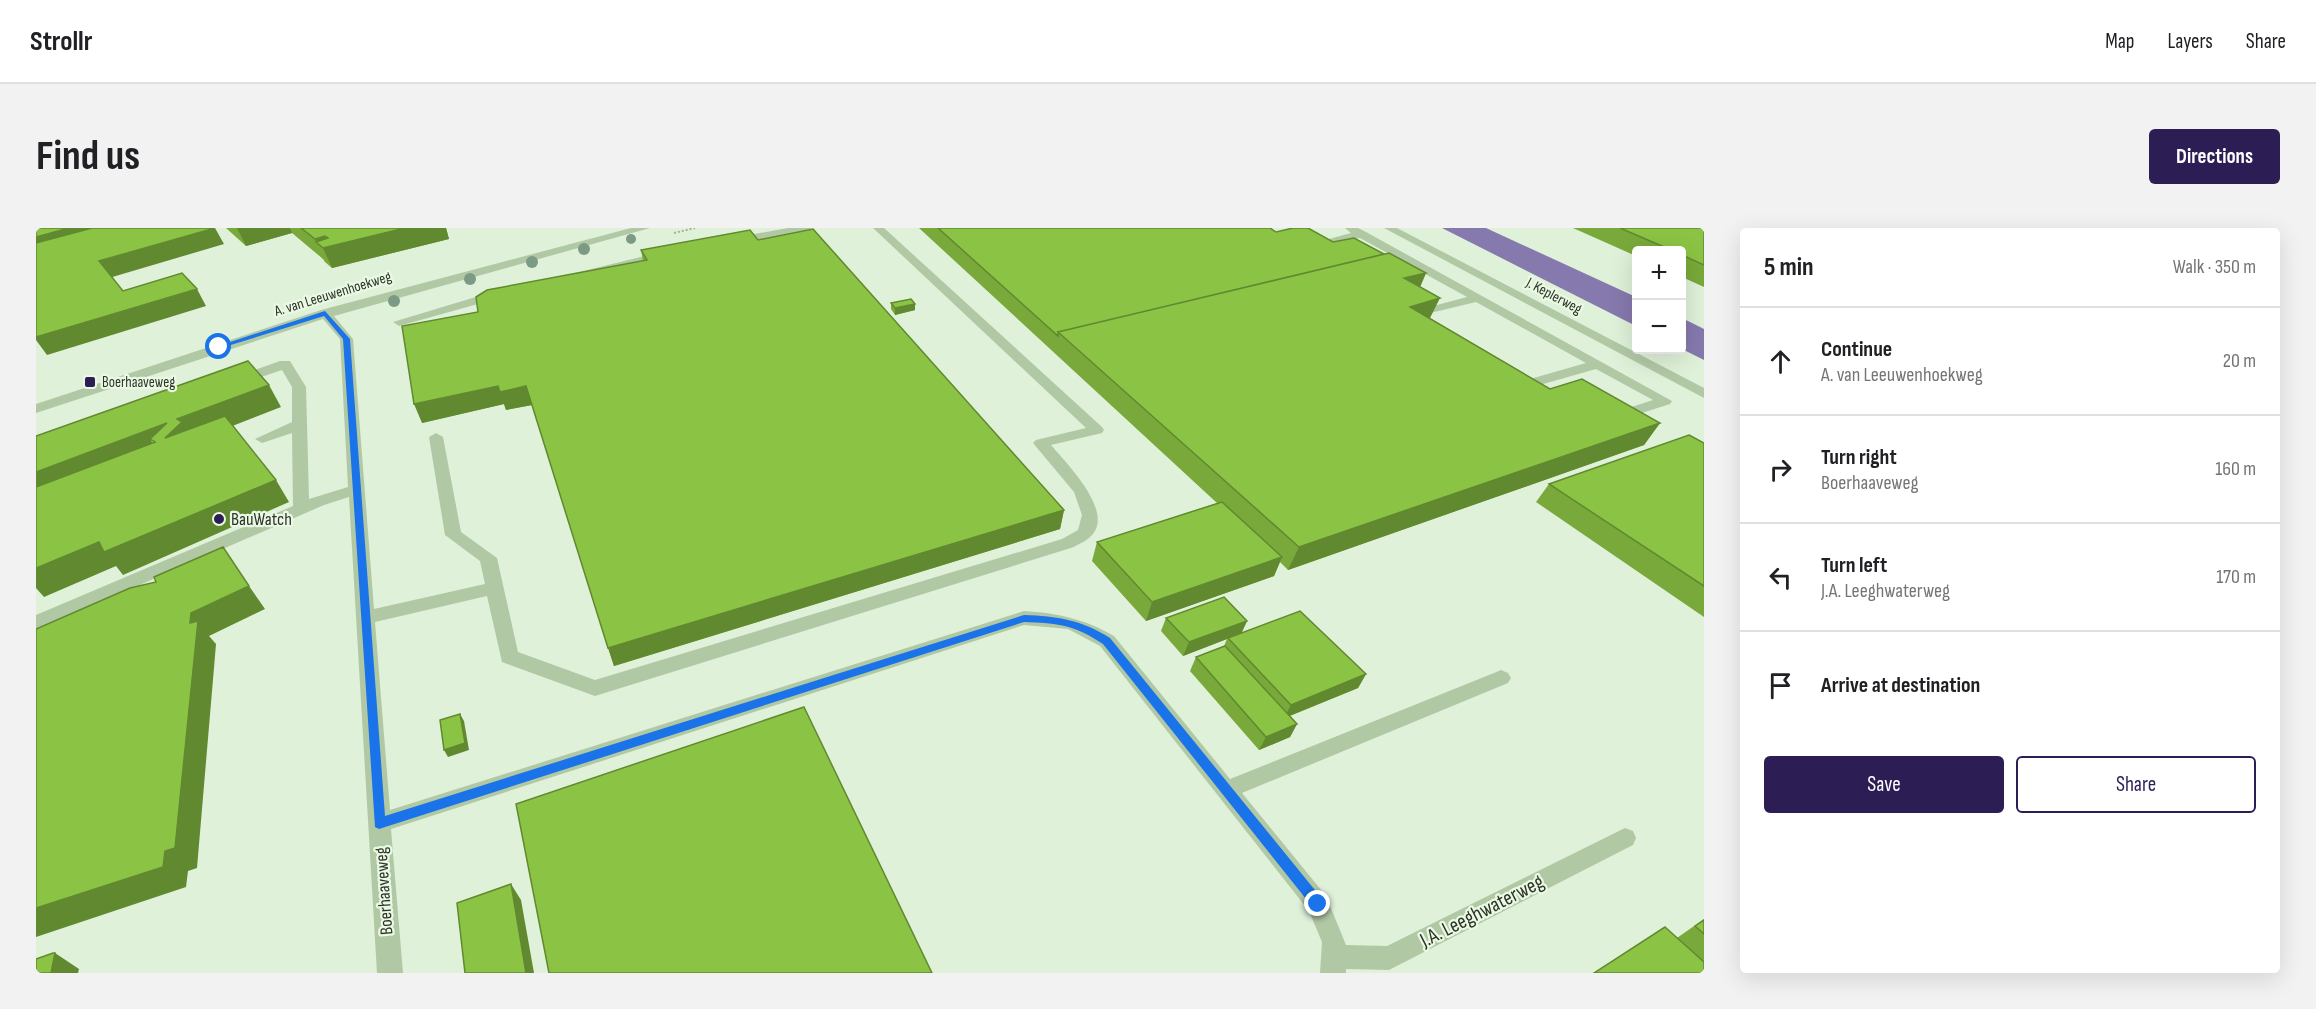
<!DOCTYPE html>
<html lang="en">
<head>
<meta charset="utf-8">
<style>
  body { margin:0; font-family:"Sofia Sans Condensed",sans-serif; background:#f2f2f2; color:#202124 }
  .controls { position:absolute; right:18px; top:18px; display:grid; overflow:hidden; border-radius:6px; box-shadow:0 6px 24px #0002 }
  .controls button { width:54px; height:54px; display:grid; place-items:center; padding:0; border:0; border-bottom:2px solid #e0e0e0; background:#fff; color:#202124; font:30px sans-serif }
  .stop { position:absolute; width:18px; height:18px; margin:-14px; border:4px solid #1a73e8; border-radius:50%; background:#fff }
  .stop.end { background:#1a73e8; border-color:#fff; box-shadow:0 2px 6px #0008 }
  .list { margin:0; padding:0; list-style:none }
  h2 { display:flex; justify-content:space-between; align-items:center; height:78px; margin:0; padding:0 24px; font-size:26px }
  h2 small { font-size:20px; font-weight:400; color:#757577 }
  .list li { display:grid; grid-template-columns:39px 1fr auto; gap:18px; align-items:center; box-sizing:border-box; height:108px; padding:0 24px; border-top:2px solid #e0e0e0 }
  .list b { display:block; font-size:22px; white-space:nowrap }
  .list p { margin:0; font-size:20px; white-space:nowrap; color:#757577 }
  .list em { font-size:20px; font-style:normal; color:#757577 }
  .actions { display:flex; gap:12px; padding:18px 24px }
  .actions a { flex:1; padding:14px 0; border:2px solid #2c1d55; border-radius:6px; text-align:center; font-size:21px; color:#2c1d55 }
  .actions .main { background:#2c1d55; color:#fff }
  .icon { flex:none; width:33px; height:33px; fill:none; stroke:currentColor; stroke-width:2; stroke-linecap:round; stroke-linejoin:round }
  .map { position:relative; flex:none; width:1668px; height:745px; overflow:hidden; border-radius:6px }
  header { display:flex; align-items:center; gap:36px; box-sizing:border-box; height:84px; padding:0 30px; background:#fff; border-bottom:2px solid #e0e0e0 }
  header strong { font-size:28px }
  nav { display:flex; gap:33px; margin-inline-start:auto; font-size:21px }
  .intro { display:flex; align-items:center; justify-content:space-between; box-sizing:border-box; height:144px; padding:0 36px }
  h1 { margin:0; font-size:42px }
  .button { padding:15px 27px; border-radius:6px; background:#2c1d55; color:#fff; font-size:21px; font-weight:700 }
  main { display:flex; gap:36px; padding:0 36px }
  aside { flex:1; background:#fff; border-radius:6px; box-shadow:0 6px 24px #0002 }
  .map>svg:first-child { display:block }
  .water { fill:#8679ad }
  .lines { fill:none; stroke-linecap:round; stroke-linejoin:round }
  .path { stroke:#9db490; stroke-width:2; stroke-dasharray:2 2; stroke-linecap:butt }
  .minor { fill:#b1c8a5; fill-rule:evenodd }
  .tree { fill:#7c9a85 }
  .wall { fill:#78a93a }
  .shaded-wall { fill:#618930 }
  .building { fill:#8bc444; stroke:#618930; stroke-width:1.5 }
  .route { fill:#1a73e8 }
  .poi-dot { fill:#2c1d55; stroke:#eaf9e5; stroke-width:2 }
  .labels { text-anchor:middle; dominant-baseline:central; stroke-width:4.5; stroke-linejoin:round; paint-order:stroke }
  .far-street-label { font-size:15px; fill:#2d3426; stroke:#eaf9e5 }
  .far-poi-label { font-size:15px; fill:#2d3426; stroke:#eaf9e5; text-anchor:start }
  .poi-label { font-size:18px; fill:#2d3426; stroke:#eaf9e5; text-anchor:start }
  .street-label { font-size:18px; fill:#2d3426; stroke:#eaf9e5 }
  .near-street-label { font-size:21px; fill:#2d3426; stroke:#eaf9e5 }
</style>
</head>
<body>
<header>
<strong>Strollr</strong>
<nav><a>Map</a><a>Layers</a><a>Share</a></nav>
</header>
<div class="intro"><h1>Find us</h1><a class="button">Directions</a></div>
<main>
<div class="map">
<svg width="1668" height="745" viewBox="0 0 1668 745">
  <rect width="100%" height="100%" fill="#dff1d9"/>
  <path class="water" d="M1406,0H1450L1600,69V98Z
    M1646,90L1668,101V132L1646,121Z"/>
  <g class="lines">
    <path class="path" d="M638,5L659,0"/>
    <path class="minor" d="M595,0H614L298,88L317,111L338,381L449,356L444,333L409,307L393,209L400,205L407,209L425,304L461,330L482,424L559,452L1026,311L1042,302L1046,287L1038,264L997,215L1000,212L1050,200L837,0H848L1066,199L1068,202L1066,205L1015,217C1030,235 1081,285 1054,309C1050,313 1043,316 1038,319L559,468L466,434L451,368L339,394L354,582L988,383C1021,385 1049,391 1078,408L1194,551L1458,445L1465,442L1472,445L1475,450L1472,455L1206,565L1290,668L1310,717L1351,718L1589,600L1597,603L1600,610L1597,617L1353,742L1310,741V745H1284L1286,714L1273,683L1064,418L1032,401L988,397L355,601L367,745H341L313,269L288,277L0,402V387L257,278L256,205L226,215L219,211L256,194V159L246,142L199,158L192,154L194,151L244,133H254L270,159L273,271L312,259L304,111L287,91L0,185V176L285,82Z
      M752,0H776L771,3L697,16L691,13L697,10Z
      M1309,0H1322L1330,4L1636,173L1634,176L1584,192H1574L1572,189L1574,186L1617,172L1560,141L1483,163H1473V157L1550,135L1440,74L1386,87V81L1431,69L1324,10L1277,20L1271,17L1315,5Z
      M1348,0H1361L1668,160V170Z
      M629,23L633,24V28L533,52L527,48Z
      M463,62L467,63V69L363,98L357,94Z"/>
  </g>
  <g class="tree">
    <circle cx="595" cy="11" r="5"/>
    <circle cx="548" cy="21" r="6"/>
    <circle cx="496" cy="34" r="6"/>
    <circle cx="434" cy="51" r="6"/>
    <circle cx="358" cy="73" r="6"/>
  </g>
  <path class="wall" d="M190,0H410L413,11L296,40L289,34L287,31L256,5L210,18Z
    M883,0H1234L1240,4L1297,14L1348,26L1390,45L1384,59L1394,90L1514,161L1624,195L1608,217L1252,342L1244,334L1238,348L1110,393L1056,333L1061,314L1181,275Z
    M1537,0H1668V59L1646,49V22H1600V28Z
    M722,12L1028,282L1024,301L578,438L496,177L470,182L468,176L386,195L442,84L607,33L605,22Z
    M855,75L879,76V82L859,87L855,81Z
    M1668,215V389L1500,274L1513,256Z
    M1130,390L1211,393L1206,404L1330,446L1322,460L1254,488L1261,496L1254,509L1223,522L1154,443L1160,429L1188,418L1191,411L1147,428L1125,403Z
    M1668,691V745L1641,710Z"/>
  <path class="shaded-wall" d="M33,0H102L0,28V9Z
    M179,0L188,16L73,50L63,33Z
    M201,0H254L256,5L210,18Z
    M369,0H410L413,11L296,40L287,20L280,14L279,11L289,8L294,18Z
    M1390,45L1381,66L1368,50Z
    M161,61L170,78L11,127L0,112V109Z
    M1404,70L1393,92L1374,79Z
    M879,76V82L859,87V80Z
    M233,157L245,179L158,213L119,214L114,211L124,226L0,273V244Z
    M462,158H490L496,177L470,182L468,176L386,195L378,176Z
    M1624,195L1608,217L1252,342L1263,319Z
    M240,252L253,274L87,347L80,338L8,369L0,360V340L63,314Z
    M1028,282L1024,301L578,438L572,420Z
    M1246,329L1238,348L1110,393L1116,374Z
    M213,358L229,381L173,408L180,416L161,640L152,643L150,659L0,709V680L129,623L155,385Z
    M1211,393L1205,406L1192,410L1191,411L1147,428L1153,414Z
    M1330,446L1322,460L1248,490L1255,477Z
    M424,486L428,493L433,522L412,529L408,522Z
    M1261,496L1254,509L1223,522L1230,509Z
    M475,656L485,672L498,745H490Z
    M19,725L43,741L42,745H15Z"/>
  <path class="building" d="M0,0H33L0,9Z
    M56,0H179L63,33L87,63L146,45L161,61L0,109V15Z
    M265,0H369L287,20L280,14L292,10L289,8L279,11Z
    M902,0H1234L1240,4L1257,0H1272L1297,14L1318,10L1348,26L1022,104V108Z
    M1584,0H1668V37L1646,27V22H1635Z
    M777,1L1028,282L572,420L490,158L464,164L462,158L378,176L366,98L442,84L440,69L451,62L611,32L605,22L714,2L722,12Z
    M1353,25L1390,45L1368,50L1404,70L1374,79L1514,161L1546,151L1624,195L1263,319L1022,104Z
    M875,71L879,76L859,80L855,75Z
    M212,133L233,157L141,191L146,194L129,210L189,188L240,252L68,324L63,314L0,340V259L119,214L114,211L131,195L0,244V208Z
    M1653,207L1668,215V358L1513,256Z
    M1186,274L1246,329L1116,374L1061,314Z
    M187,319L213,358L155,385L154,395L162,393L139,620L129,623L127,639L0,680V401L94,360L120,354L118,349Z
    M1188,369L1211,393L1153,414L1130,390Z
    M1264,383L1330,446L1255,477L1192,410Z
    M1189,418L1261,496L1230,509L1160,429Z
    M768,479L896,745H513L480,576Z
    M424,486L429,515L408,522L404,492Z
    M475,656L490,745H429L421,675Z
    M1668,692V706L1659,698Z
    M1629,699L1668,734V745H1558Z
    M17,725H19L15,745H0V731Z"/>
  <path class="route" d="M289,83L314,111L349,588L988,387C1021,388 1046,392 1074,410L1287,672V681H1278L1067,416C1039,397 1022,395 988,394L343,601L339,599L307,111L288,88L185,120L179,119Z"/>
  <g class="poi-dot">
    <rect x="48" y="148" width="12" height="12" rx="3"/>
    <circle cx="183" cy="291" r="6"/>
  </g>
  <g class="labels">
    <g class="far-street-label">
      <text transform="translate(297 66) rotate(-17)">A. van Leeuwenhoekweg</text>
      <text transform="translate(1518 68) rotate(28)">J. Keplerweg</text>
    </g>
    <g class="far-poi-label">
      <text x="66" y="154">Boerhaaveweg</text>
    </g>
    <g class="poi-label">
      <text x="195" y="291">BauWatch</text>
    </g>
    <g class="street-label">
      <text transform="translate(348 663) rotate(-94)">Boerhaaveweg</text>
    </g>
    <g class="near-street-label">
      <text transform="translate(1446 683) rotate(-27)">J.A. Leeghwaterweg</text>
    </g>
  </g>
</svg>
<div class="controls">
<button>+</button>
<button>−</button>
</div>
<div class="stop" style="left:183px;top:119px"></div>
<div class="stop end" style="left:1282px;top:676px"></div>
</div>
<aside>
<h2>5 min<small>Walk · 350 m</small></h2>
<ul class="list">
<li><svg class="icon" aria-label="ahead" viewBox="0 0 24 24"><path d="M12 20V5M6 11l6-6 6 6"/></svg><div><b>Continue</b><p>A. van Leeuwenhoekweg</p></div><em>20 m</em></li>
<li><svg class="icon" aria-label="right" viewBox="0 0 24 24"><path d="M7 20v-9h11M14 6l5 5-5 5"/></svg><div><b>Turn right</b><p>Boerhaaveweg</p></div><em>160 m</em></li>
<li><svg class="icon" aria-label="left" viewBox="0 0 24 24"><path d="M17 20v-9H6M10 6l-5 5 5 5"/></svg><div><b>Turn left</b><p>J.A. Leeghwaterweg</p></div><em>170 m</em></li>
<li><svg class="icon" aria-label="arrive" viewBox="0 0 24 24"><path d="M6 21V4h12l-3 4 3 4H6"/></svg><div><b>Arrive at destination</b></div></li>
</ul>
<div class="actions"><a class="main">Save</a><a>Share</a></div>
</aside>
</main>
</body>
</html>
